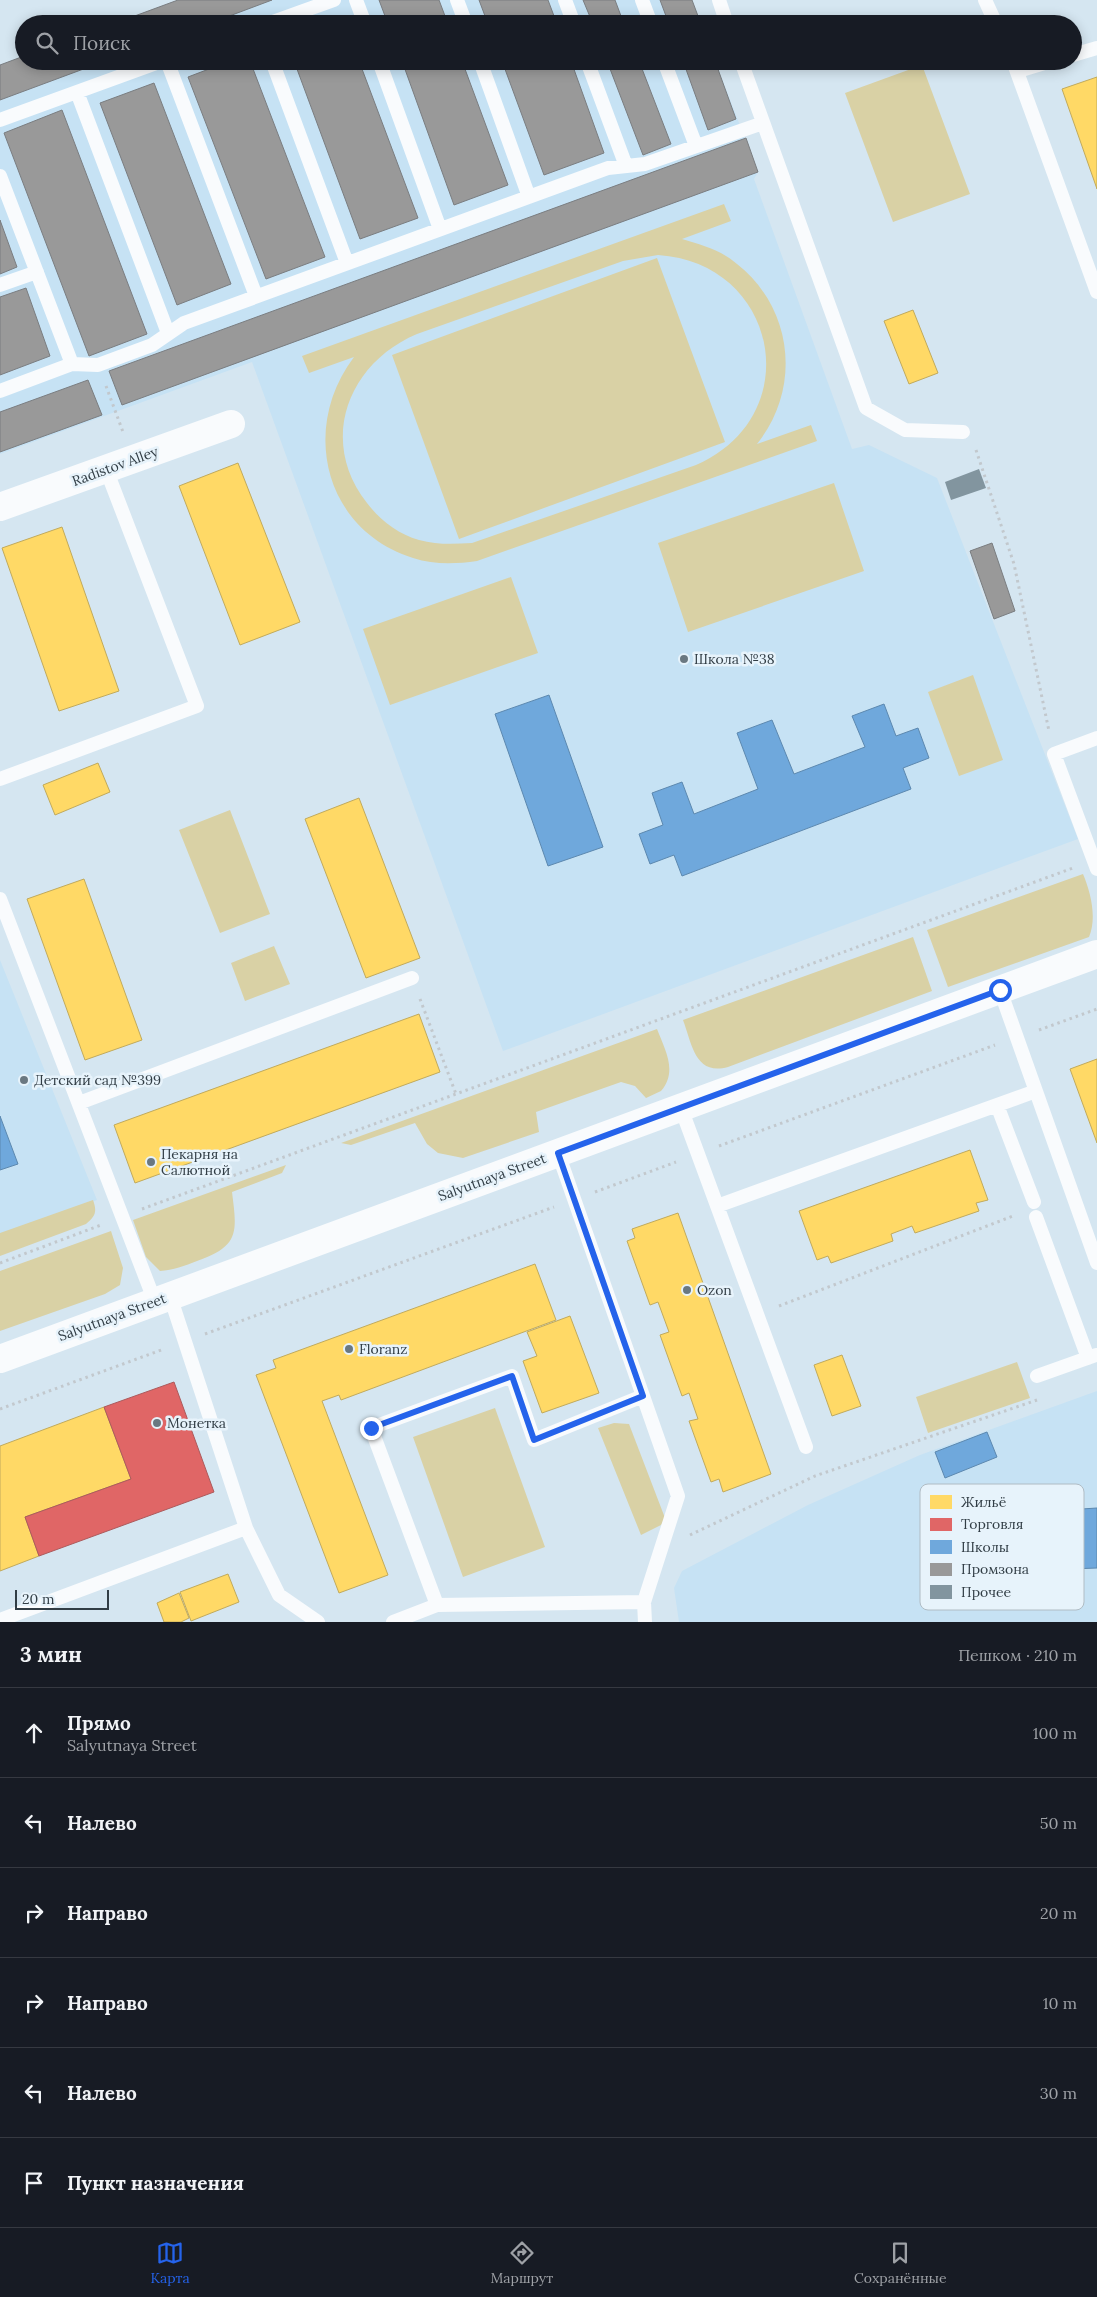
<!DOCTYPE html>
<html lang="ru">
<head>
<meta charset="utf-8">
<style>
  body { margin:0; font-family:Lora,serif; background:#242831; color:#f1f3f6 }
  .scale { position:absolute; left:15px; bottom:12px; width:94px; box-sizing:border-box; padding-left:5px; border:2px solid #313d45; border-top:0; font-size:14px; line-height:18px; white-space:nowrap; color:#313d45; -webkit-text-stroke:4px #e7f3fb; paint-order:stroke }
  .stop { position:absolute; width:15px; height:15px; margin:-11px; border:4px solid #2563eb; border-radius:50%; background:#fff }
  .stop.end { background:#2563eb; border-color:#fff; box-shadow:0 1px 5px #0008 }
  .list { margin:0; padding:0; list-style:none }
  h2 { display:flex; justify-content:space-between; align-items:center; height:65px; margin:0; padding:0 20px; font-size:21px }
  h2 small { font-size:16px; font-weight:400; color:#9ea1a6 }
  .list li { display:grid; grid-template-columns:32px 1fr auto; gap:15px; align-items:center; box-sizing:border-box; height:90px; padding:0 20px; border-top:1px solid #363941 }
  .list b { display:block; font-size:19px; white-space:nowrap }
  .list p { margin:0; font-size:16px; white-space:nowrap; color:#9ea1a6 }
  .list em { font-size:16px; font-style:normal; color:#9ea1a6 }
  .icon { flex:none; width:28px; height:28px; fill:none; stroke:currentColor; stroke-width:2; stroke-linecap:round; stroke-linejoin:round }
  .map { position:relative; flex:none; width:1097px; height:1622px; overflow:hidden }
  .search { position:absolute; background:#171b24; box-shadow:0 2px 12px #0003; left:15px; right:15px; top:15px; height:55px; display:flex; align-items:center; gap:12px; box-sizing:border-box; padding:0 18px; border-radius:28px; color:#9ea1a6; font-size:19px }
  .sheet { height:605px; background:#171b24 }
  nav { display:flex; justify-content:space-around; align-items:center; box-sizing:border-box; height:70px; border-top:1px solid #363941; background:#171b24; font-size:14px; color:#9ea1a6 }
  nav a { display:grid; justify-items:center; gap:2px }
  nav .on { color:#2563eb }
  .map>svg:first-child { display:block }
  .built { fill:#c6e2f4 }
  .green { fill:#d9d1a5; fill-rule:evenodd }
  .homes { fill:#ffd966; stroke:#c1aa5c }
  .shops { fill:#e06666; stroke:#ac5a5c }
  .schools { fill:#6fa8dc; stroke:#5c88af }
  .industry { fill:#999; stroke:#7a7d80 }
  .building { fill:#82959f }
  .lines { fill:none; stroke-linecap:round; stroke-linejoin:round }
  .path { stroke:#c2c8cd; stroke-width:3; stroke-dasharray:2.5 4; stroke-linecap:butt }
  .service { stroke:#f9fbfd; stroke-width:14 }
  .minor { stroke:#f9fbfd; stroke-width:28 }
  .tertiary { stroke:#f9fbfd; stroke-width:28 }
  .route { stroke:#2563eb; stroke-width:6 }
  .poi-dot { fill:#6a7881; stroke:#e7f3fb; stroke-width:2 }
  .labels { text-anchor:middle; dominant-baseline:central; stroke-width:5; stroke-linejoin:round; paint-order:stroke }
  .street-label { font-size:14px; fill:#313d45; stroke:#e7f3fb }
  .poi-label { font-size:14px; fill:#313d45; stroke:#e7f3fb; text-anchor:start }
  .key { fill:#e7f3fb; stroke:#b0bcc4; stroke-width:1 }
  .key-label { font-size:14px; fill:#313d45 }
</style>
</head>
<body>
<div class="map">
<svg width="1097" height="1622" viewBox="0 0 1097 1622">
  <rect width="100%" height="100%" fill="#d5e6f1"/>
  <path class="built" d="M178,0H692L701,24H113Z
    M24,56V61H715L758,172L754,179L852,449L869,445L937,478L1078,839L503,1051L252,362L0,454V65Z
    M0,960L97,1200L0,1237Z
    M1097,1391V1622H679L674,1588L682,1571L808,1505L920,1455Z"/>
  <path class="green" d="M922,65L970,194L893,222L845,93Z
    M724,204L731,221L682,239C702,245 721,250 737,264C793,308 802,388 757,444L811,425L817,441L477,561C456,564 434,565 413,558C324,530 300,428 354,357L309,373L302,356ZM658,255C779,263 808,416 696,465L472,543C454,544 437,545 419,540C398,534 380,520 367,503C318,441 348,363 417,334L623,261Z
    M657,258L725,442L459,539L392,355Z
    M834,483L864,571L688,632L658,543Z
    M511,577L538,653L390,705L363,629Z
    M973,675L1003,760L959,776L928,692Z
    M230,810L270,914L220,933L179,830Z
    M1083,874C1091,893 1097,918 1089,937L948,987L927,930Z
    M913,937L932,991L728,1067C695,1076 692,1044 683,1020Z
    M274,946L290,984L245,1001L231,963Z
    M657,1029C665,1050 678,1071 661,1091L646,1098L635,1086L621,1082L536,1112L539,1132L463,1158L438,1153L427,1144L415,1123L351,1145L341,1143Z
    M286,1165L282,1173L232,1192C237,1232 240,1246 197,1261C185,1266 173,1270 160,1271L146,1257L133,1220Z
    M93,1200C97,1211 96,1216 86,1224L0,1256V1233Z
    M111,1231L123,1268L120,1285L105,1294L0,1331V1271Z
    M1017,1362L1030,1398L928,1433L916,1397Z
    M495,1408L545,1547L463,1577L413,1437Z
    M614,1423L629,1424L665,1518L661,1525L641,1535L598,1428Z"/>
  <path class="homes" d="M1097,77V189L1062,89Z
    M913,310L938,373L909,384L884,321Z
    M238,463L300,622L240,645L179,486Z
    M62,527L119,691L59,711L2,548Z
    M98,763L110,792L55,815L43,785Z
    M359,798L420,958L366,978L305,819Z
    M84,879L142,1040L85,1060L27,899Z
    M419,1014L440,1072L135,1183L114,1125Z
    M1097,1059V1143L1070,1069Z
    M970,1150L988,1200L976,1203L979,1211L915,1233L912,1226L891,1234L893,1241L831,1263L828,1256L817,1260L799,1211Z
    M678,1213L771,1474L723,1492L719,1479L711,1482L689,1421L698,1419L689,1393L682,1396L660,1335L669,1332L658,1302L650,1305L627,1241L635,1238L632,1229Z
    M535,1264L556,1320L341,1400L339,1395L322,1401L388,1575L339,1593L256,1375L276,1368L273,1360Z
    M570,1316L599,1393L542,1413L523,1361L537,1356L527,1332Z
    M842,1355L861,1406L832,1416L814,1365Z
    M104,1407L131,1479L25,1517L39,1556L0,1571V1446Z
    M228,1574L239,1602L191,1621L180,1592Z
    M179,1593L189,1618L181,1622H164L157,1603Z"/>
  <path class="shops" d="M174,1382L214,1492L39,1556L25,1517L131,1479L104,1407Z"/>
  <path class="schools" d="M549,695L603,847L548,866L495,714Z
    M884,704L896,736L918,728L929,758L903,768L911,789L682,876L674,855L650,864L639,834L663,825L652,793L682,782L694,814L758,789L737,733L772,720L794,774L865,747L852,716Z
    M0,1116L18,1164L0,1170Z
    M987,1432L997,1457L945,1478L935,1452Z
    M1097,1508V1568L1069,1569L1066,1510Z"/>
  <path class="industry" d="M178,0H272L208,24H113Z
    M379,0H439L448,24H388Z
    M479,0H548L557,24H488Z
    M583,0H615L624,24H593Z
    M660,0H692L701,24H669Z
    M343,16L345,24H322Z
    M24,56V61H105L0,100V65Z
    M230,61H250L325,257L266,279L188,77Z
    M294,61H359L418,218L360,239Z
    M402,61H462L508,185L454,205Z
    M502,61H571L604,153L544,175Z
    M607,61H639L671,144L643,155Z
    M683,61H715L736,119L708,130Z
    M154,83L231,284L177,305L100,103Z
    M62,110L147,334L89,356L4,133Z
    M746,138L758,172L122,405L109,371Z
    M0,220L17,267L0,274Z
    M26,288L50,356L0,375V297Z
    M88,380L102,415L0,452V412Z
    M992,543L1015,611L994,619L970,551Z"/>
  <path class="building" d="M979,469L986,488L951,500L945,482Z"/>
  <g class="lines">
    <path class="path" d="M106,386L123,432
      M976,450L1014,564L1049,731
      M420,999L456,1094
      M1039,1030L1097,1009
      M719,1146L995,1045
      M595,1192L676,1162
      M142,1209L1073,868
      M0,1263L101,1225
      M779,1306L1013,1216
      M205,1334L554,1207
      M0,1409L164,1349
      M690,1535L815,1476L1037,1400"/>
    <path class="service" d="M356,0L365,24
      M457,0L466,24
      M565,0L574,24
      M642,0L651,24
      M719,0L727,24
      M985,0L996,24
      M267,24L334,0
      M1073,55L1097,48
      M167,61L256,296
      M272,61L347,263
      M379,61L440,229
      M480,61L529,197
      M587,61L626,166
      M664,61L696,146
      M741,61L866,408L905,430L963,432
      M1013,61L1097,292
      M1018,71L1051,61
      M77,92L168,333
      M0,120L162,61
      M0,176L72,364
      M0,285L37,272
      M0,391L72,364L98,365L152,345L184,323L608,168L645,164L763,123
      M1097,738L1054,754L1097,869
      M0,779L197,706L106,469
      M0,899L155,1302
      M1000,990L1097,1263
      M79,1103L412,978
      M997,1105L1034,1202
      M681,1108L806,1447
      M558,1153L678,1496L644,1602L645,1622
      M717,1206L1036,1091
      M1036,1217L1088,1358
      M170,1296L246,1528L279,1595L318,1622
      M1037,1376L1096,1355
      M437,1605L371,1428L512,1376L534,1440L643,1396
      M0,1620L246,1528
      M393,1622L437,1605L644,1602"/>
    <path class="minor" d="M0,507L231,424"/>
    <path class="tertiary" d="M0,1359L1097,954"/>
  </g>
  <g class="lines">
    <path class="route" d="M371,1428L512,1376L534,1440L643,1396L558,1153L1000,990"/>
  </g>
  <g class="poi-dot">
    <circle cx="684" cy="659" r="5"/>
    <circle cx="24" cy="1080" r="5"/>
    <circle cx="151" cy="1162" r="5"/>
    <circle cx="687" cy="1290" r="5"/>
    <circle cx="349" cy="1349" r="5"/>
    <circle cx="157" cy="1423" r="5"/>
  </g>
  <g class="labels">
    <g class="street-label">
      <text transform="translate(115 466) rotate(-20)">Radistov Alley</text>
      <text transform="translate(492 1177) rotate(-20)">Salyutnaya Street</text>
      <text transform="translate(112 1317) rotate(-20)">Salyutnaya Street</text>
    </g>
    <g class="poi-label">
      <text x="694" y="659">Школа №38</text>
      <text x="34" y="1080">Детский сад №399</text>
      <text x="161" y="1154">Пекарня на<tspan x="161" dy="16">Салютной</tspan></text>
      <text x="697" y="1290">Ozon</text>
      <text x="359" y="1349">Floranz</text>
      <text x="167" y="1423">Монетка</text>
    </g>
  </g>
  <rect x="920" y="1484" width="164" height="126" rx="8" class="key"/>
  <rect x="930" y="1495" width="22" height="14" fill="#ffd966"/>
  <rect x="930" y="1518" width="22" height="13" fill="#e06666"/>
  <rect x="930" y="1540" width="22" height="14" fill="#6fa8dc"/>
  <rect x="930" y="1563" width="22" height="13" fill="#999"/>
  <rect x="930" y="1585" width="22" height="14" fill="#82959f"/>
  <g class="key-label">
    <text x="961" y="1507">Жильё</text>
    <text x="961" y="1529">Торговля</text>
    <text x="961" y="1552">Школы</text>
    <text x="961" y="1574">Промзона</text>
    <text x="961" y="1597">Прочее</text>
  </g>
</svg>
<div class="scale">20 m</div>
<div class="stop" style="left:1000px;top:990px"></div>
<div class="stop end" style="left:371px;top:1428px"></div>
<div class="search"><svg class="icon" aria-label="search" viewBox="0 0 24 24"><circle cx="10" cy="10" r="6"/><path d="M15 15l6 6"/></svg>Поиск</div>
</div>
<section class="sheet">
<h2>3 мин<small>Пешком · 210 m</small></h2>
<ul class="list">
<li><svg class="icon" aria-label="ahead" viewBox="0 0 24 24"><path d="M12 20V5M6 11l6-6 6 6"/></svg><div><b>Прямо</b><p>Salyutnaya Street</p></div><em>100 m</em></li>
<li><svg class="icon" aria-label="left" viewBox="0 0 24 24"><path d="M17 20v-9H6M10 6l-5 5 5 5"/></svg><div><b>Налево</b></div><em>50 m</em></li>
<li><svg class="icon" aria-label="right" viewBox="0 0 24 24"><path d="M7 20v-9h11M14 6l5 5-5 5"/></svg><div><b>Направо</b></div><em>20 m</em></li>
<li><svg class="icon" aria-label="right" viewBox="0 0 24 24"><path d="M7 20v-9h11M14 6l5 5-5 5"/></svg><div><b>Направо</b></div><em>10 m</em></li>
<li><svg class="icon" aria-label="left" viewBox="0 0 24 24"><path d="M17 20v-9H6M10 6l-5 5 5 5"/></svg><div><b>Налево</b></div><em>30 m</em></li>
<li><svg class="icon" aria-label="arrive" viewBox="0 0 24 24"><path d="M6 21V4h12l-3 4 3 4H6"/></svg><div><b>Пункт назначения</b></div></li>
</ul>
</section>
<nav>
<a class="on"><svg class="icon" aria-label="map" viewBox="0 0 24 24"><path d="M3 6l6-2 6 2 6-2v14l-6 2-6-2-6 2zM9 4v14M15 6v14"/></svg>Карта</a>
<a><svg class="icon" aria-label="directions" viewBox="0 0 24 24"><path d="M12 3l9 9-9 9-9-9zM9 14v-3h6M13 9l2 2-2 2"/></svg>Маршрут</a>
<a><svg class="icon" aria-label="saved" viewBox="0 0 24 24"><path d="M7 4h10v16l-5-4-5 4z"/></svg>Сохранённые</a>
</nav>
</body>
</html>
